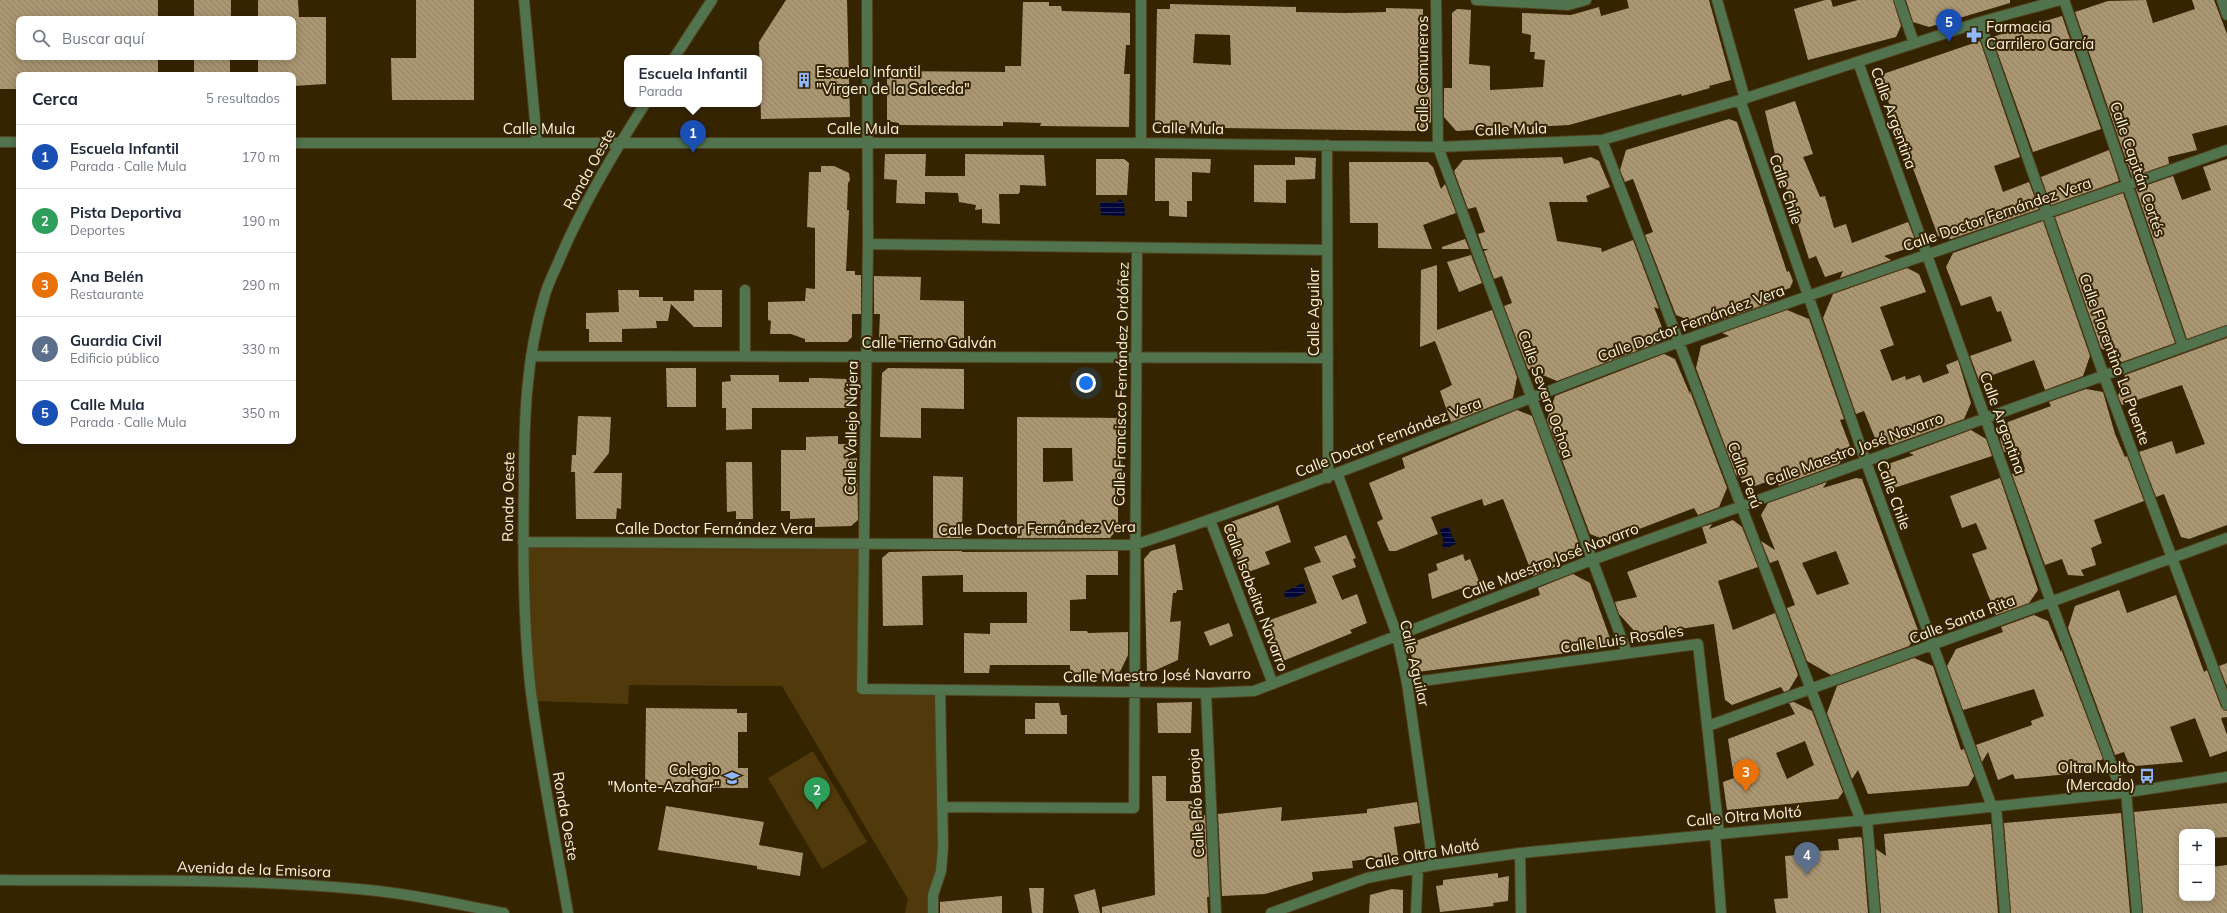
<!DOCTYPE html>
<html lang="es">
<head>
<meta charset="utf-8">
<style>
  body { margin:0; font-family:Mulish,sans-serif; background:#f6f6f7; color:#1f2937 }
  .controls { position:absolute; right:12px; bottom:12px; display:grid; overflow:hidden; border-radius:8px; box-shadow:0 2px 10px #0003 }
  .controls button { width:36px; height:36px; display:grid; place-items:center; padding:0; border:0; border-bottom:1px solid #e0e1e3; background:#fff; color:#1f2937; font:20px sans-serif }
  .you { position:absolute; left:1086px; top:383px; width:14px; height:14px; margin:-10px; border:3px solid #fff; border-radius:50%; background:#1a73e8; box-shadow:0 0 0 6px #1a73e833 }
  .badge { display:grid; place-items:center; width:26px; height:26px; border-radius:50%; background:#0f766e; color:#fff; font-size:13px; font-weight:700 }
  .pin { position:absolute; translate:-50% -33px; filter:drop-shadow(0 1px 2px #0008) }
  .pin::after { content:''; position:absolute; top:21px; width:14px; height:12px; background:inherit; clip-path:polygon(0 0,100% 0,50% 100%) }
  .popup { position:absolute; left:624px; top:55px; width:138px; height:52px; box-sizing:border-box; display:grid; place-content:center; border-radius:8px; background:#fff; filter:drop-shadow(0 1px 3px #0005); font-size:13px; white-space:nowrap; color:#747a83 }
  .popup b { font-size:15px; color:#1f2937 }
  .popup::after { content:''; position:absolute; left:50%; top:100%; margin-left:-8px; border:8px solid transparent; border-top-color:#fff }
  .list { margin:0; padding:0; list-style:none }
  h2 { display:flex; justify-content:space-between; align-items:center; height:52px; margin:0; padding:0 16px; font-size:17px }
  h2 small { font-size:13px; font-weight:400; color:#747a83 }
  .list li { display:grid; grid-template-columns:26px 1fr auto; gap:12px; align-items:center; box-sizing:border-box; height:64px; padding:0 16px; border-top:1px solid #e0e1e3 }
  .list b { display:block; font-size:15px; white-space:nowrap }
  .list p { margin:0; font-size:13px; white-space:nowrap; color:#747a83 }
  .list em { font-size:13px; font-style:normal; color:#747a83 }
  .icon { flex:none; width:22px; height:22px; fill:none; stroke:currentColor; stroke-width:2; stroke-linecap:round; stroke-linejoin:round }
  .map { position:relative; flex:none; width:2227px; height:913px; overflow:hidden }
  .search { position:absolute; background:#fff; box-shadow:0 2px 10px #0003; left:16px; top:16px; width:280px; height:44px; display:flex; align-items:center; gap:10px; box-sizing:border-box; padding:0 14px; border-radius:8px; color:#747a83; font-size:15px }
  .panel { position:absolute; background:#fff; box-shadow:0 2px 10px #0003; left:16px; top:72px; width:280px; height:372px; border-radius:8px }
  .map>svg:first-child { display:block }
  .green { fill:#503a0c }
  .water { fill:url(#water-rules) }
  .building { fill:url(#building-back-hatch); fill-rule:evenodd }
  .lines { fill:none; stroke-linecap:round; stroke-linejoin:round }
  .street-casing { stroke:#51411f; stroke-width:12 }
  .street { stroke:#51734d; stroke-width:10 }
  .labels { text-anchor:middle; dominant-baseline:central; stroke-width:4; stroke-linejoin:round; paint-order:stroke }
  .poi-label { font-size:15px; fill:#fdf2de; stroke:#352400; text-anchor:start }
  .street-label { font-size:15px; fill:#fdf2de; stroke:#352400 }
</style>
</head>
<body>
<div class="map">
<svg width="2227" height="913" viewBox="0 0 2227 913">
  <defs>
    <pattern id="water-rules" width="6" height="5" patternUnits="userSpaceOnUse"><rect width="6" height="5" fill="#000738"/><path d="M0 2.5h6" fill="none" stroke="#262c54"/></pattern>
    <pattern id="building-back-hatch" width="6" height="6" patternUnits="userSpaceOnUse"><rect width="6" height="6" fill="#ac9773"/><path d="M-1 5l2 2M0 0l6 6M5-1l2 2" fill="none" stroke="#8f8065"/></pattern>
  </defs>
  <rect width="100%" height="100%" fill="#352400"/>
  <path class="green" d="M523,542L865,543L862,689L940,691L943,847L933,913H905L908,899L782,686L629,685L628,704L533,701Z
    M813,751L867,842L822,869L768,778Z"/>
  <path class="water" d="M1120,199L1124,203L1125,216L1101,215L1100,202L1116,203Z
    M1448,526L1456,544L1444,549L1442,544L1444,543L1440,530Z
    M1303,583L1306,593L1291,599L1285,597L1284,592Z"/>
  <path class="building" d="M0,0H158V19H19V57H158V75H19V89H0Z
    M194,0H231V19H194Z
    M258,0H298L299,17H326V84L293,86V75H258V57H293V19H258Z
    M416,0H474V100H392L391,58H416Z
    M786,0H847L850,117L761,119L759,42Z
    M1627,0H1709L1731,80L1709,86L1710,88L1682,96L1681,94L1569,125L1456,131L1444,117V88H1452V13L1457,9L1471,10L1469,64L1490,66V90L1543,87L1545,60L1534,59L1535,52H1530L1531,35L1522,33V13L1571,15L1599,7L1601,16L1629,8Z
    M1825,0H1831L1833,7L1858,0H1893L1901,26L1896,37L1808,60L1794,9Z
    M1906,0H2010V3L1929,27L1913,22Z
    M2146,0L2153,23L2195,9L2192,0H2214L2227,34V125L2192,134L2197,150L2168,157L2169,164L2132,177L2075,12L2108,1Z
    M1023,2H1049V6H1061L1062,11L1130,13V45H1126L1124,74H1130L1129,127L1040,126L1041,123L1003,122V126L899,125V123L887,121V71L1005,72V66H1021Z
    M1170,4L1296,7V12L1345,13L1386,12V8L1423,9V88H1431V122L1420,131L1160,127L1155,123L1157,9H1170ZM1195,34L1230,35L1231,65L1193,63Z
    M2062,16L2101,129L2033,152L1992,37Z
    M1980,41L2020,157L1994,166L2003,192L2029,182L2039,209L1951,239L1938,236L1880,79L1883,74Z
    M194,57H230V75H194Z
    M1795,101L1813,154L1803,157L1820,197L1825,196L1834,228L1846,224L1852,243L1908,222L1914,237L1909,248L1884,256L1891,260L1840,278L1843,271L1825,277L1816,256L1809,259L1774,150L1765,111Z
    M1729,119L1737,122L1787,272L1789,271L1793,281L1790,288L1759,299L1769,303L1704,326L1676,315L1645,235L1653,232L1633,179L1625,182L1620,170L1626,150Z
    M2109,150L2119,181L2051,205L2041,177Z
    M885,154H926L925,176H965V154L1044,155L1046,186L1020,185V192L1018,194H999L1000,224L982,223V209L975,210L976,205L959,202L958,193L925,192V204L896,203L897,180L884,179Z
    M1295,157L1316,158L1315,179L1286,180V203L1254,202V165H1295Z
    M1562,157L1564,164L1591,157L1599,161L1610,187L1586,196L1588,202H1549L1557,241L1601,248L1602,252L1633,240L1659,309L1654,307L1663,330L1655,344L1557,381L1528,369L1504,306L1512,303L1502,276L1494,279L1484,251L1489,249H1483L1478,234L1485,232L1476,207L1468,209L1454,171L1463,160Z
    M1155,158L1211,159L1210,173L1192,172V201H1187V217L1169,216V201H1155Z
    M1096,159H1124L1129,163L1127,195H1096Z
    M2227,159V325L2187,339L2136,189L2173,176L2182,200L2211,190L2203,167Z
    M1349,162H1428L1433,167L1441,189L1445,184L1456,213L1423,225L1432,249L1378,248V223H1350Z
    M821,166H834L849,173L850,180L848,183L847,210H849L846,271H855V275H861V314H852V337L847,342H805V339L791,334H770L771,321L768,320V302L805,301L806,288L815,289V228L807,227L809,172H821Z
    M2123,193L2175,343L2122,362L2101,348L2055,217Z
    M2043,221L2090,356L2083,376L2045,390L2034,360L1979,380L1970,356L2012,341L2001,311L1997,312L1991,296L1961,306L1946,267L1953,253Z
    M1465,239L1469,249H1442V247Z
    M1471,255L1482,283L1459,292L1447,262Z
    M1437,265V330L1492,310L1517,377L1513,398L1451,422L1440,391L1452,385L1435,341L1420,347L1421,270Z
    M1907,268L1919,274L1926,292L1880,307L1894,345L1880,350L1892,381L1905,376L1906,380L1920,375L1923,383L1949,373L1946,365L1958,360L1971,403L1964,419L1891,445L1875,438L1864,411L1856,414L1823,318L1833,294Z
    M874,276L921,277L920,300L964,301V343L885,342L879,337L880,314H874Z
    M618,290H639V297H663V301H694V290H722V327H694L671,304L668,321H656L657,328L622,329V342H589V329H586V313L619,312Z
    M1787,310L1809,319L1844,419L1840,420L1850,446L1839,464L1778,486L1783,476L1755,486L1736,475L1696,368L1701,346L1729,336L1722,333Z
    M2227,338V525L2189,539L2181,537L2164,494L2156,497L2139,452L2172,441L2176,454L2205,444L2182,385L2122,405L2118,396L2125,375Z
    M1664,354L1675,359L1690,394V391L1727,488L1719,507L1698,515L1694,508L1608,541L1590,534L1547,420L1555,396Z
    M666,368H696V407H667Z
    M888,368L964,369V409L921,408V438L880,437L882,373Z
    M730,375H779V382H809V378H821L846,379L847,382H852V408H752V429L726,430V408H722V382L731,381Z
    M2086,389L2103,392L2115,434L2125,457L2127,456L2144,501L2094,520L2102,543L2091,548L2096,565L2081,570L2084,576L2068,575L2062,559L2045,565L2012,474L2025,469L2018,448L2004,452L2000,439L2008,422L2051,406L2049,402Z
    M1517,410L1532,416L1579,544L1576,554L1551,563L1557,566L1533,576L1503,499L1484,506L1482,499L1431,517L1438,534L1396,551H1389L1377,522L1383,519L1369,483L1405,468L1402,458Z
    M578,416L611,417L609,453L593,473H622L621,509L617,508L616,519H576L575,472H571L572,455H576Z
    M1017,417L1123,418L1122,483H1118V528L1110,538H1017ZM1043,448H1072L1073,481L1043,482Z
    M1971,430L1986,439L1992,456L1894,488L1885,465L1914,455L1909,453Z
    M838,436V444H849L848,459L857,458L858,520L851,526L815,527V518L790,519V511H781V450H806V437Z
    M726,462H752L753,519H736V511L727,512Z
    M933,476L963,477L962,538H933Z
    M1856,478L1862,479L1919,633L1909,646L1831,675L1807,661L1787,608L1795,605L1778,560L1770,563L1761,541L1775,550L1761,515L1768,503L1827,482L1823,488ZM1836,551L1849,584L1817,595L1802,563Z
    M2000,478L2038,590L2029,603L1996,615L1972,554L1987,549L1976,523L1962,528L1950,496Z
    M1278,505L1291,542L1265,552L1270,564L1243,574L1227,530L1231,522Z
    M1733,520L1742,527L1758,567L1718,581L1733,630L1775,613L1798,675L1789,690L1784,692L1781,687L1732,705L1725,700L1714,624L1638,635L1619,614L1615,602L1637,597L1627,572L1707,543L1702,527L1712,524L1709,529Z
    M1346,535L1356,558L1353,559L1356,567L1332,576L1342,600L1357,594L1367,623L1350,630L1352,633L1283,661L1267,621L1317,603L1304,568L1321,562L1314,547Z
    M1175,544L1183,590H1177L1176,593H1173L1170,622L1181,621L1178,660L1147,674L1144,559L1151,551Z
    M933,551H962V552L1118,551V575H1086V599L1070,600V631H1087L1088,633L1128,632V655L1119,674L1070,673V665H990L989,673H964V633L990,634V623H1027V592H963V575L922,576L923,625L883,626L882,558L889,552Z
    M1463,554L1465,561L1470,559L1481,586H1468L1432,599L1428,574L1438,570L1436,564Z
    M1573,574L1590,583L1611,641L1607,648L1417,672L1409,649L1413,642L1540,595L1538,588Z
    M2119,590L2127,613L2176,595L2204,672L2207,670L2221,707L2227,711V717L2221,718L2227,735V751L2210,757L2195,718L2170,727L2183,762L2135,766L2128,762L2124,752L2115,755L2068,628L2075,606Z
    M2034,615L2048,621L2061,652V649L2103,759L2097,762L2100,771L2015,779L2013,774L1998,780L1988,752L1982,762L1976,745L2032,725L2031,721L2044,716L2034,689L1963,710L1947,666L1956,649L2003,632L2001,627Z
    M1229,623L1233,636L1210,646L1204,632Z
    M1914,658L1933,666L1961,750L1964,749L1974,776L1968,786L1868,794L1858,770L1852,779L1827,713L1837,686Z
    M2227,663V686L2219,666Z
    M1192,702L1191,733H1158L1157,703Z
    M1794,702L1812,711L1843,792L1838,799L1727,810L1723,782L1734,778L1728,739L1795,714L1789,703ZM1805,741L1814,765L1787,779L1776,753Z
    M1035,703H1059L1061,715H1067V734H1025V719H1035Z
    M646,708L737,709V713H747V732H738V768H748V788H645Z
    M1152,776H1166V801H1201L1202,816L1205,815L1209,897H1207L1208,913H1102V907L1155,895Z
    M1417,802L1420,823L1394,827L1398,855L1352,861L1353,868L1312,872L1313,880L1265,894L1222,896L1218,814L1282,807L1281,821L1367,813V809Z
    M2227,803V837L2212,838V832H2182L2181,842L2182,898H2212V867L2227,865V913H2143L2134,812Z
    M666,806L764,822L759,845L803,853L800,876L757,869V866L658,850Z
    M2121,813L2130,913H2011L2004,823Z
    M1991,824L1998,913H1881L1876,849L1886,856L1884,834Z
    M1860,837L1862,839L1868,913H1776L1774,899L1788,898L1785,856L1798,855V852L1839,850L1838,839Z
    M1498,873V878L1509,876L1508,901L1493,903L1494,906L1440,912L1436,886L1443,885V880Z
    M1029,888H1044L1043,913H1032Z
    M1095,889L1100,913H1079L1074,895Z
    M1392,889L1403,890V913H1369L1370,895Z
    M1002,896V913H940V902Z"/>
  <g class="lines">
    <g class="street-casing">
      <path id="street" d="M524,0L537,143
        M867,0L868,244L862,689L1206,693L1254,691L1592,560L2227,331
        M1436,0L1438,147L1627,653
        M1476,0L1568,5L1586,0
        M1717,0L1745,99
        M1899,0L1914,43
        M2064,0L2183,347
        M2222,0L2227,15
        M1980,22L2104,376L2227,705
        M674,58L712,0
        M1858,62L2051,602L2122,793
        M1740,100L1866,462L1992,807
        M1602,140L1861,821
        M0,142H19
        M293,143H1141L1438,147L1602,140L1740,100L1980,22L2060,0
        M1141,143V0
        M1327,145L1328,478
        M868,244L1327,250
        M531,356L1328,358
        M745,356V290
        M1338,475L1397,635L1407,683L1433,865
        M1210,520L1273,684
        M523,542L1134,545C1305,490 1470,420 1638,357C1833,285 2031,220 2227,150
        M1407,683L1698,644L1719,833
        M1206,693L1216,913
        M1708,726L2227,538
        M2126,792L2137,913
        M1996,806L2005,913
        M942,807L1134,808L1137,248
        M1867,820L1875,913
        M1715,834L1721,913
        M1520,853L1521,913
        M0,880C119,881 239,878 358,889C407,893 456,904 504,913
        M568,913C555,837 539,761 530,684C523,617 523,549 524,482C524,420 526,358 544,298C547,286 553,274 558,263C581,207 612,155 645,104
        M933,913V895L941,871L943,847L940,691
        M1271,913L1367,878L1433,865L1520,853L1867,820L2122,793L2227,777
        M1416,913L1418,868"/>
    </g>
    <use href="#street" class="street"/>
  </g>
  <defs>
    <g id="pharmacy-bare" transform="scale(1.2)"><path d="M-2-6h4v4h4v4h-4v4h-4v-4h-4v-4h4Z" fill="#91b8fd" stroke="#352400" stroke-width="2.5" paint-order="stroke"/></g>
    <g id="building-bare" transform="scale(1.2)"><path d="M-4-6H4V6H1V3H-1V6H-4ZM-2.5-4.3h1.7v1.8h-1.7ZM.8-4.3h1.7v1.8H.8ZM-2.5-1h1.7V.8h-1.7ZM.8-1h1.7V.8H.8Z" fill="#91b8fd" stroke="#352400" stroke-width="2.5" paint-order="stroke"/></g>
    <g id="bus-bare" transform="scale(1.2)"><path d="M-5-6H5V4H4V6H2V4H-2V6H-4V4H-5ZM-3.5-4V0h7V-4ZM-3.5 1.2v1.5H-2V1.2ZM2 1.2v1.5H3.5V1.2Z" fill="#91b8fd" stroke="#352400" stroke-width="2.5" paint-order="stroke"/></g>
    <g id="school-bare" transform="scale(1.2)"><path d="M0-5L7-2L0 1L-7-2ZM-4 1L0 2.5L4 1V4Q0 6-4 4Z" fill="#91b8fd" stroke="#352400" stroke-width="2.5" paint-order="stroke"/></g>
  </defs>
  <g fill-rule="evenodd">
    <use href="#pharmacy-bare" x="1974" y="35"/>
    <use href="#building-bare" x="804" y="80"/>
    <use href="#bus-bare" x="2147" y="776"/>
    <use href="#school-bare" x="732" y="778"/>
  </g>
  <g class="labels">
    <g class="poi-label">
      <text x="1986" y="26">Farmacia<tspan x="1986" dy="17">Carrilero García</tspan></text>
      <text x="816" y="71">Escuela Infantil<tspan x="816" dy="17">"Virgen de la Salceda"</tspan></text>
      <text x="2135" y="767" text-anchor="end">Oltra Molto<tspan x="2135" dy="17">(Mercado)</tspan></text>
      <text x="720" y="769" text-anchor="end">Colegio<tspan x="720" dy="17">"Monte-Azahar"</tspan></text>
    </g>
    <g class="street-label">
      <text transform="translate(1422 74) rotate(-90)">Calle Comuneros</text>
      <text transform="translate(1894 118) rotate(70)">Calle Argentina</text>
      <text x="539" y="128">Calle Mula</text>
      <text x="863" y="128">Calle Mula</text>
      <text transform="translate(1188 128) rotate(1)">Calle Mula</text>
      <text transform="translate(1511 129) rotate(-2)">Calle Mula</text>
      <text transform="translate(589 169) rotate(-61)">Ronda Oeste</text>
      <text transform="translate(2138 169) rotate(71)">Calle Capitán Cortés</text>
      <text transform="translate(1786 189) rotate(71)">Calle Chile</text>
      <text transform="translate(1997 214) rotate(-19)">Calle Doctor Fernández Vera</text>
      <text transform="translate(1313 312) rotate(-90)">Calle Aguilar</text>
      <text transform="translate(1691 323) rotate(-20)">Calle Doctor Fernández Vera</text>
      <text x="929" y="342">Calle Tierno Galván</text>
      <text transform="translate(2115 359) rotate(70)">Calle Florentino La Puente</text>
      <text transform="translate(1121 384) rotate(-89)">Calle Francisco Fernández Ordóñez</text>
      <text transform="translate(1546 394) rotate(70)">Calle Severo Ochoa</text>
      <text transform="translate(2003 423) rotate(70)">Calle Argentina</text>
      <text transform="translate(851 428) rotate(-89)">Calle Vallejo Nájera</text>
      <text transform="translate(1388 437) rotate(-21)">Calle Doctor Fernández Vera</text>
      <text transform="translate(1854 449) rotate(-20)">Calle Maestro José Navarro</text>
      <text transform="translate(1745 475) rotate(69)">Calle Perú</text>
      <text transform="translate(1894 495) rotate(70)">Calle Chile</text>
      <text transform="translate(508 497) rotate(-89)">Ronda Oeste</text>
      <text x="714" y="528">Calle Doctor Fernández Vera</text>
      <text transform="translate(1037 528) rotate(-1)">Calle Doctor Fernández Vera</text>
      <text transform="translate(1550 561) rotate(-21)">Calle Maestro José Navarro</text>
      <text transform="translate(1256 597) rotate(69)">Calle Isabelita Navarro</text>
      <text transform="translate(1962 619) rotate(-21)">Calle Santa Rita</text>
      <text transform="translate(1622 639) rotate(-8)">Calle Luis Rosales</text>
      <text transform="translate(1415 663) rotate(77)">Calle Aguilar</text>
      <text transform="translate(1157 675) rotate(-1)">Calle Maestro José Navarro</text>
      <text transform="translate(1196 803) rotate(-93)">Calle Pío Baroja</text>
      <text transform="translate(566 816) rotate(80)">Ronda Oeste</text>
      <text transform="translate(1744 816) rotate(-5)">Calle Oltra Moltó</text>
      <text transform="translate(1422 854) rotate(-10)">Calle Oltra Moltó</text>
      <text transform="translate(254 869) rotate(2)">Avenida de la Emisora</text>
    </g>
  </g>
</svg>
<div class="controls">
<button>+</button>
<button>−</button>
</div>
<div class="you"></div>
<div class="pin badge" style="left:693px;top:153px;background:#1a4fb4">1</div>
<div class="popup"><b>Escuela Infantil</b>Parada</div>
<div class="pin badge" style="left:817px;top:810px;background:#2e9e5b">2</div>
<div class="pin badge" style="left:1746px;top:792px;background:#e8710a">3</div>
<div class="pin badge" style="left:1807px;top:875px;background:#5c6f8a">4</div>
<div class="pin badge" style="left:1949px;top:42px;background:#1a4fb4">5</div>
<div class="search"><svg class="icon" aria-label="search" viewBox="0 0 24 24"><circle cx="10" cy="10" r="6"/><path d="M15 15l6 6"/></svg>Buscar aquí</div>
<section class="panel">
<h2>Cerca<small>5 resultados</small></h2>
<ul class="list">
<li><span class="badge" style="background:#1a4fb4">1</span><div><b>Escuela Infantil</b><p>Parada · Calle Mula</p></div><em>170 m</em></li>
<li><span class="badge" style="background:#2e9e5b">2</span><div><b>Pista Deportiva</b><p>Deportes</p></div><em>190 m</em></li>
<li><span class="badge" style="background:#e8710a">3</span><div><b>Ana Belén</b><p>Restaurante</p></div><em>290 m</em></li>
<li><span class="badge" style="background:#5c6f8a">4</span><div><b>Guardia Civil</b><p>Edificio público</p></div><em>330 m</em></li>
<li><span class="badge" style="background:#1a4fb4">5</span><div><b>Calle Mula</b><p>Parada · Calle Mula</p></div><em>350 m</em></li>
</ul>
</section>
</div>
</body>
</html>
